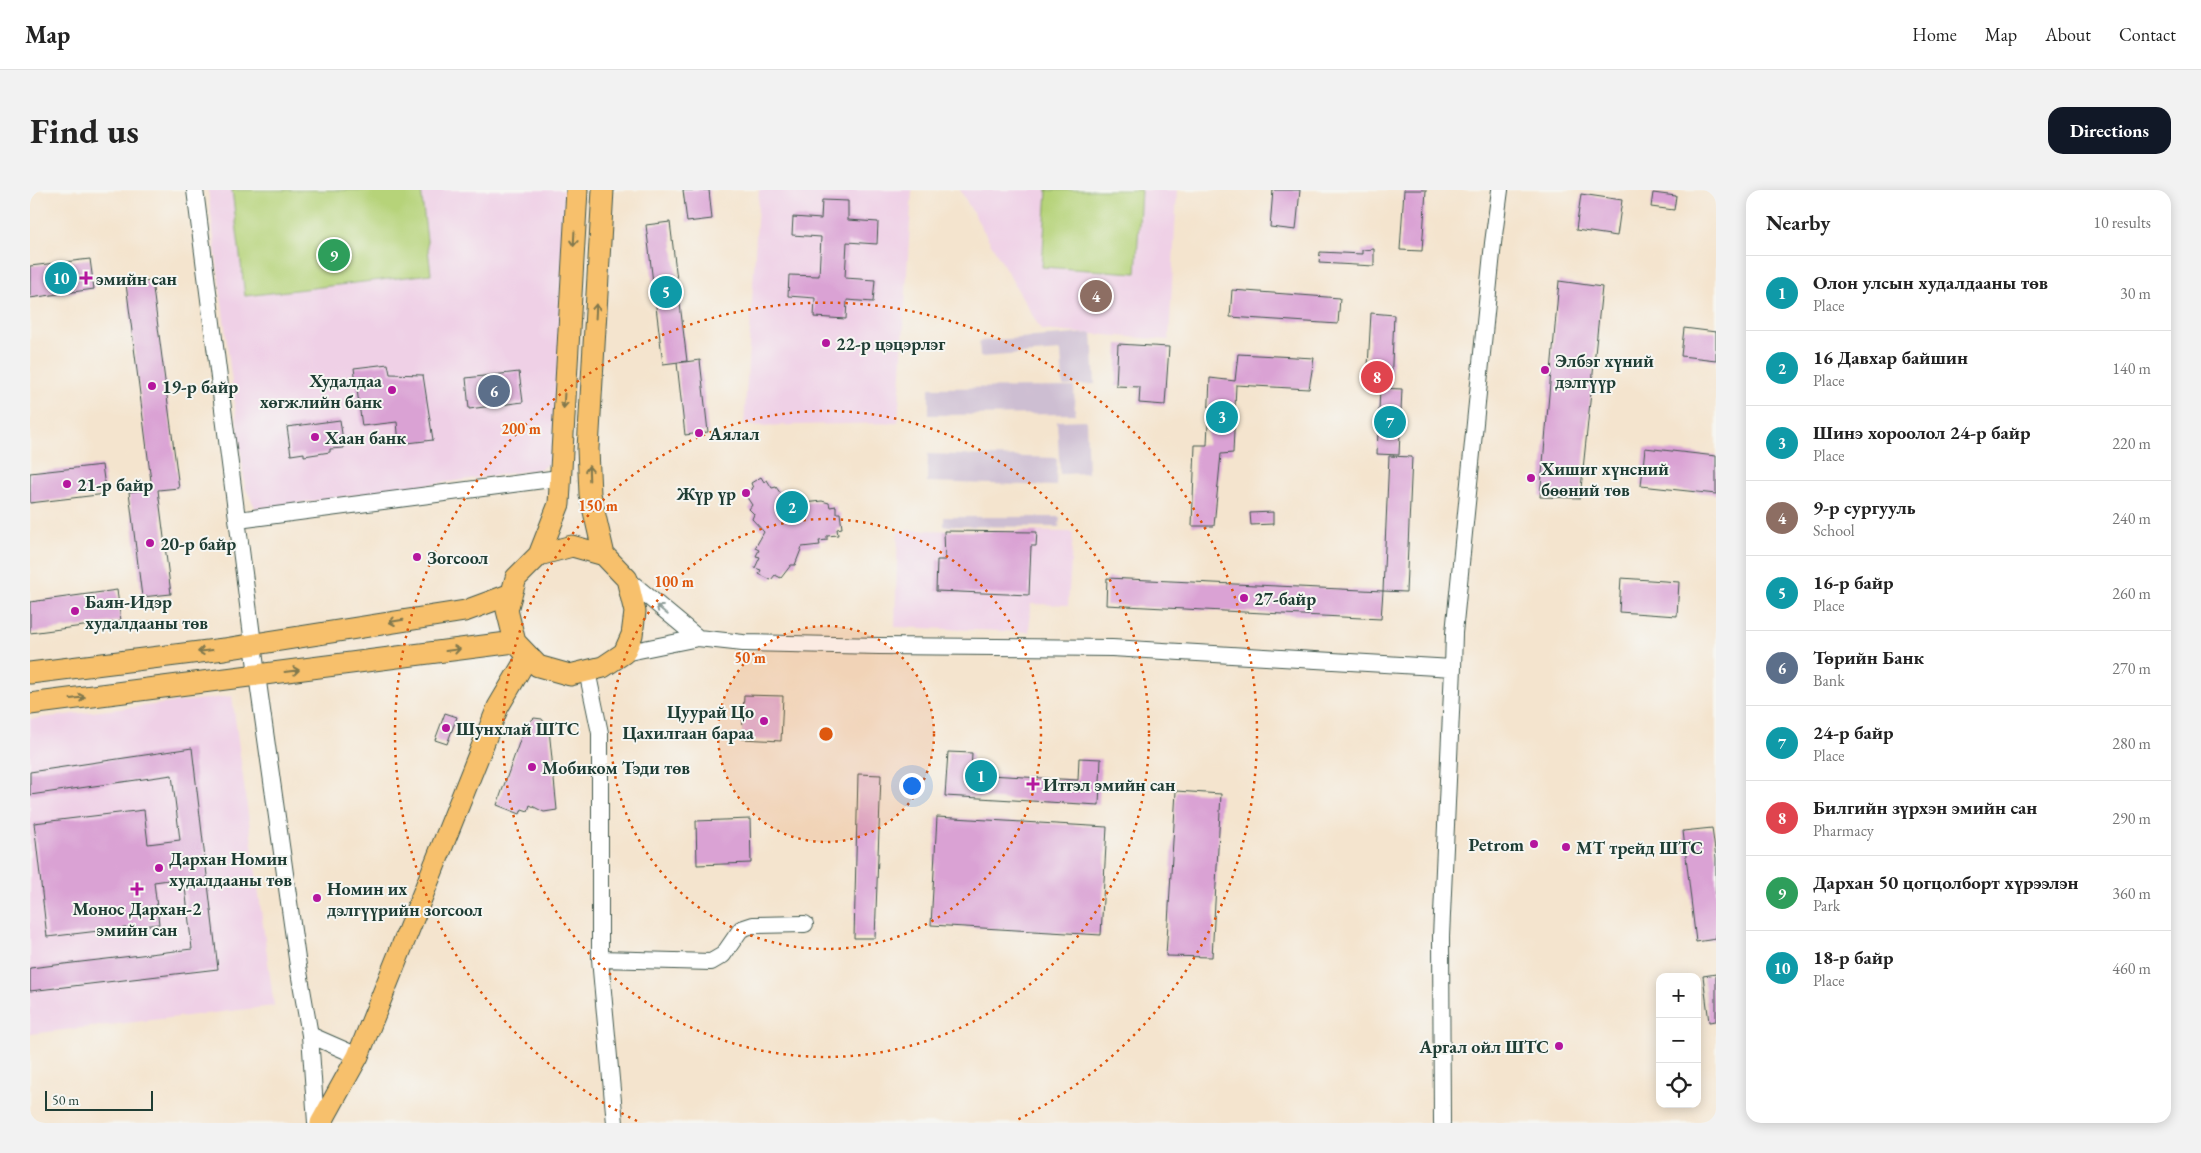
<!DOCTYPE html>
<html lang="en">
<head>
<meta charset="utf-8">
<style>
  body { margin:0; font-family:"EB Garamond",serif; background:#f2f2f2; color:#222 }
  .controls { position:absolute; right:15px; bottom:15px; display:grid; overflow:hidden; border-radius:10px; box-shadow:0 2px 12px #0003 }
  .controls button { width:45px; height:45px; display:grid; place-items:center; padding:0; border:0; border-bottom:1px solid #e0e0e0; background:#fff; color:#222; font:25px sans-serif }
  .scale { position:absolute; left:15px; bottom:12px; width:108px; box-sizing:border-box; padding-left:5px; border:2px solid #1f3d34; border-top:0; font-size:14px; line-height:18px; white-space:nowrap; color:#1f3d34; -webkit-text-stroke:4px #f6f6f2; paint-order:stroke }
  .you { position:absolute; left:881px; top:595px; width:18px; height:18px; margin:-12px; border:4px solid #fff; border-radius:50%; background:#1a73e8; box-shadow:0 0 0 8px #1a73e833 }
  .badge { display:grid; place-items:center; width:32px; height:32px; border-radius:50%; background:#111827; color:#fff; font-size:16px; font-weight:700 }
  .pin { position:absolute; translate:-50% -50%; border:2px solid #fff; box-shadow:0 1px 5px #0006 }
  .list { margin:0; padding:0; list-style:none }
  h2 { display:flex; justify-content:space-between; align-items:center; height:65px; margin:0; padding:0 20px; font-size:21px }
  h2 small { font-size:16px; font-weight:400; color:#767676 }
  .list li { display:grid; grid-template-columns:32px 1fr auto; gap:15px; align-items:center; box-sizing:border-box; height:75px; padding:0 20px; border-top:1px solid #e0e0e0 }
  .list b { display:block; font-size:19px; white-space:nowrap }
  .list p { margin:0; font-size:16px; white-space:nowrap; color:#767676 }
  .list em { font-size:16px; font-style:normal; color:#767676 }
  .icon { flex:none; width:28px; height:28px; fill:none; stroke:currentColor; stroke-width:2; stroke-linecap:round; stroke-linejoin:round }
  .map { position:relative; flex:none; width:1686px; height:933px; overflow:hidden; border-radius:15px }
  header { display:flex; align-items:center; gap:30px; box-sizing:border-box; height:70px; padding:0 25px; background:#fff; border-bottom:1px solid #e0e0e0 }
  header strong { font-size:24px }
  nav { display:flex; gap:28px; margin-inline-start:auto; font-size:18px }
  .intro { display:flex; align-items:center; justify-content:space-between; box-sizing:border-box; height:120px; padding:0 30px }
  h1 { margin:0; font-size:35px }
  .button { padding:12px 22px; border-radius:15px; background:#111827; color:#fff; font-size:18px; font-weight:700 }
  main { display:flex; gap:30px; padding:0 30px }
  aside { flex:1; background:#fff; border-radius:15px; box-shadow:0 2px 12px #0003 }
  .map>svg:first-child { display:block }
  .built { fill:#efd0e6 }
  .industrial { fill:#cdbed2 }
  .green { fill:#b6d379; stroke:#6a8856 }
  .building { fill:#daa2d4 }
  .lines { fill:none; stroke-linecap:round; stroke-linejoin:round }
  .minor-casing { stroke:#3f564b; stroke-width:18 }
  .major-casing { stroke:#3f564b; stroke-width:23 }
  .minor { stroke:#fff; stroke-width:16 }
  .major { stroke:#f7c06c; stroke-width:21 }
  .oneway { stroke:#80784d }
  .oneway2 { stroke:#8f9e9a }
  .ring { fill:none; stroke:#de580e; stroke-width:2.5; stroke-dasharray:2.5 5 }
  .poi-dot { fill:#b5179e; stroke:#f6f6f2; stroke-width:2 }
  .labels { text-anchor:middle; dominant-baseline:central; stroke-width:4; stroke-linejoin:round; paint-order:stroke }
  .poi-label { font-size:18px; font-weight:bold; fill:#1f3d34; stroke:#f6f6f2; text-anchor:start }
  .centre { fill:#de580e; stroke:#f6f6f2; stroke-width:2.5 }
  .ring-label { font-size:15px; text-anchor:middle; font-weight:bold; fill:#de580e; stroke:#f6f6f2; stroke-width:4; stroke-linejoin:round; paint-order:stroke }
</style>
</head>
<body>
<header>
<strong>Map</strong>
<nav><a>Home</a><a>Map</a><a>About</a><a>Contact</a></nav>
</header>
<div class="intro"><h1>Find us</h1><a class="button">Directions</a></div>
<main>
<div class="map">
<svg width="1686" height="933" viewBox="0 0 1686 933">
  <rect width="100%" height="100%" fill="#f6f6f2"/>
  <filter id="ink" filterUnits="userSpaceOnUse"><feTurbulence type="fractalNoise" baseFrequency=".02" numOctaves="2"/><feDisplacementMap in="SourceGraphic" scale="10" xChannelSelector="R" yChannelSelector="G"/><feConvolveMatrix kernelMatrix="1 2 1 2 8 2 1 2 1" color-interpolation-filters="sRGB"/></filter>
  <filter id="wash" filterUnits="userSpaceOnUse"><feTurbulence type="fractalNoise" baseFrequency=".0096" numOctaves="4" result="noise"/><feDisplacementMap in="SourceGraphic" scale="20" xChannelSelector="R" yChannelSelector="G"/><feGaussianBlur stdDeviation="1.12" result="paint"/><feColorMatrix in="noise" values="0 0 0 0 0 0 0 0 0 0 0 0 0 0 0 0 0 1.4 0 .05"/><feComposite in="paint" operator="in"/></filter>
  <g filter="url(#wash)">
    <rect width="100%" height="100%" fill="#f4e4ce"/>
    <path class="built" d="M178,0H538L523,269L511,279L226,319L215,297Z
      M729,0H882L868,233L714,236Z
      M930,0H1147L1139,150L1011,140Z
      M868,340L1043,342L1038,415L1001,414L999,442L865,437Z
      M202,506L244,816L0,844V529Z"/>
    <path class="industrial" d="M1062,143L1065,194L1033,196L1031,161L950,167L949,151Z
      M1044,197L1045,224L899,225V198Z
      M1056,230L1058,283L1030,284L1027,231Z
      M898,264L1027,268L1026,296L897,292Z
      M914,327H1030L1029,337L914,336Z"/>
    <path class="green" d="M202,0H391L401,84L215,106Z
      M1017,0H1111L1106,83L1012,77Z"/>
    <g id="blocks">
      <path class="building" d="M653,0H679L682,29L657,32Z
        M1243,0H1270L1266,40L1240,37Z
        M1374,0H1396L1392,61L1370,60Z
        M1623,3L1646,6L1644,20L1621,17Z
        M1551,4L1592,10L1587,46L1546,40Z
        M792,10L818,11V30L848,32L847,54L817,52L815,88L845,90L843,112L817,110L816,129L784,127L785,108L758,106L759,85L789,86L791,47L762,45L763,27L791,29Z
        M640,32L657,171L633,174L616,35Z
        M1344,59V76L1289,73L1290,62L1332,64V60Z
        M60,69L64,99L0,108V76Z
        M122,91L149,298L128,300L141,404L112,407L99,302L122,299L96,94Z
        M1529,91L1572,97L1550,308L1510,307Z
        M1202,100L1310,108L1308,134L1200,127Z
        M1341,123L1364,125L1361,197L1337,195Z
        M1654,138L1686,142V170L1651,166Z
        M1088,154L1139,157L1135,215L1109,213L1110,197L1086,196Z
        M1208,164L1284,168L1279,199L1206,195L1203,263L1191,264L1184,336H1162L1165,255H1177L1180,188L1205,191Z
        M670,170L678,242L655,245L647,173Z
        M358,174L360,184L393,185L403,250L369,254L367,232L332,236L324,178Z
        M489,182L493,212L439,219L436,188Z
        M1350,198L1372,199L1369,265L1347,264Z
        M310,230L314,258L300,259V262L274,266V263L261,265L257,237Z
        M1615,258L1686,266V304L1611,296Z
        M1359,266L1382,267L1376,402L1353,401Z
        M72,275L76,304L0,313V283Z
        M731,287L734,292L737,290L742,298L746,297L751,304L753,302L764,314L792,311L799,313L800,317L806,316V323H810L812,338L807,339L808,345L797,346V350L789,351L790,355L772,357L765,375H761L751,388L745,385L741,390L729,384L731,380L725,378L730,367L726,366L729,360L725,358L734,342L722,329L724,324L719,319L722,315L716,306L723,298L721,293Z
        M1243,322V334L1221,335L1220,323Z
        M914,341L1007,342L1006,356H1001L999,405L906,401L907,370H915Z
        M1077,388L1353,401L1351,429L1076,415Z
        M1591,388L1649,392L1647,426L1589,422Z
        M87,400L91,431L0,443V412Z
        M714,505L753,506L751,551L712,549Z
        M415,523L427,527L417,554L405,550Z
        M504,528L512,529L519,539L527,620L514,622L500,615L498,621L492,619L490,624L467,615L495,536Z
        M162,558L188,779L0,801V778L162,759L154,688L124,692L129,734L17,747L4,633L114,620L118,654L150,650L142,585L0,605V582Z
        M918,562L942,563L941,584L1048,590L1049,568L1071,569L1069,615L915,606Z
        M828,584L851,585L845,748H824Z
        M1146,601L1191,604L1182,767L1136,766Z
        M907,627L1077,637L1071,745L901,735Z
        M720,629L721,673L667,675L666,631Z
        M1682,638L1686,668V749L1666,752L1653,641Z
        M1686,784V831L1679,832L1673,786Z"/>
    </g>
  </g>
  <g filter="url(#ink)">
    <use href="#blocks" fill-opacity="0" stroke="#3f564b" stroke-width="1"/>
    <g class="lines">
      <g class="minor-casing">
        <path id="minor" d="M165,0L227,485L268,776L280,845L286,933
          M208,330L529,288
          M597,389L668,448
          M594,463L668,448L713,453L849,456L1082,458L1423,478L1424,443L1463,53L1470,0
          M557,481L570,543V769L585,933
          M570,769L681,772L693,765L711,739L723,735L775,734
          M280,845L328,866
          M1412,933L1411,747L1423,478"/>
      </g>
      <g class="major-casing">
        <path id="major" d="M573,0L558,259L560,304L574,365
          M542,356L574,365L597,389L605,422L602,445L594,463L573,477L540,485L508,476L485,452L477,420L486,388L509,365Z
          M509,365L529,314L547,0
          M0,483L194,459L435,421L481,404
          M0,514L485,452
          M291,933L328,866L468,517L498,466"/>
      </g>
      <use href="#minor" class="minor"/>
      <use href="#major" class="major"/>
    </g>
    <defs><path id="oneway-shaft" d="M-6 0H5M1.5-3L5.5 0L1.5 3" fill="none" stroke-width="1.6" stroke-linecap="round" stroke-linejoin="round" transform="scale(1.25)"/></defs>
    <g class="oneway">
      <use href="#oneway-shaft" transform="translate(544 49) rotate(93)"/>
      <use href="#oneway-shaft" transform="translate(566 121) rotate(-87)"/>
      <use href="#oneway-shaft" transform="translate(534 211) rotate(93)"/>
      <use href="#oneway-shaft" transform="translate(559 283) rotate(-92)"/>
      <use href="#oneway-shaft" transform="translate(366 431) rotate(171)"/>
      <use href="#oneway-shaft" transform="translate(423 460) rotate(-8)"/>
      <use href="#oneway-shaft" transform="translate(175 461) rotate(173)"/>
      <use href="#oneway-shaft" transform="translate(262 481) rotate(-7)"/>
      <use href="#oneway-shaft" transform="translate(48 508) rotate(-7)"/>
    </g>
    <use class="oneway2" href="#oneway-shaft" transform="translate(632 420) rotate(-141)"/>
  </g>
  <circle cx="796" cy="544" r="108" fill="#de580e" fill-opacity=".12"/>
  <g class="ring">
    <circle cx="796" cy="544" r="108"/>
    <circle cx="796" cy="544" r="215"/>
    <circle cx="796" cy="544" r="323"/>
    <path d="M607 931A431 431 0 1 1 985 931"/>
  </g>
  <g class="poi-dot">
    <path d="M53.5 80.5h5v5h5v5h-5v5h-5v-5h-5v-5h5z"/>
    <circle cx="796" cy="153" r="5"/>
    <circle cx="1515" cy="180" r="5"/>
    <circle cx="122" cy="196" r="5"/>
    <circle cx="362" cy="200" r="5"/>
    <circle cx="669" cy="243" r="5"/>
    <circle cx="285" cy="247" r="5"/>
    <circle cx="1501" cy="288" r="5"/>
    <circle cx="37" cy="294" r="5"/>
    <circle cx="716" cy="303" r="5"/>
    <circle cx="120" cy="353" r="5"/>
    <circle cx="387" cy="367" r="5"/>
    <circle cx="1214" cy="408" r="5"/>
    <circle cx="45" cy="421" r="5"/>
    <circle cx="734" cy="531" r="5"/>
    <circle cx="416" cy="538" r="5"/>
    <circle cx="502" cy="577" r="5"/>
    <path d="M1000.5 586.5h5v5h5v5h-5v5h-5v-5h-5v-5h5z"/>
    <circle cx="1504" cy="654" r="5"/>
    <circle cx="1536" cy="657" r="5"/>
    <circle cx="129" cy="678" r="5"/>
    <path d="M104.5 691.5h5v5h5v5h-5v5h-5v-5h-5v-5h5z"/>
    <circle cx="287" cy="708" r="5"/>
    <circle cx="1529" cy="856" r="5"/>
  </g>
  <g class="labels">
    <g class="poi-label">
      <text x="66" y="88">эмийн сан</text>
      <text x="806" y="153">22-р цэцэрлэг</text>
      <text x="1525" y="170">Элбэг хүний<tspan x="1525" dy="21">дэлгүүр</tspan></text>
      <text x="352" y="190" text-anchor="end">Худалдаа<tspan x="352" dy="21">хөгжлийн банк</tspan></text>
      <text x="132" y="196">19-р байр</text>
      <text x="679" y="243">Аялал</text>
      <text x="295" y="247">Хаан банк</text>
      <text x="1511" y="278">Хишиг хүнсний<tspan x="1511" dy="21">бөөний төв</tspan></text>
      <text x="47" y="294">21-р байр</text>
      <text x="706" y="303" text-anchor="end">Жүр үр</text>
      <text x="130" y="353">20-р байр</text>
      <text x="397" y="367">Зогсоол</text>
      <text x="1224" y="408">27-байр</text>
      <text x="55" y="411">Баян-Идэр<tspan x="55" dy="21">худалдааны төв</tspan></text>
      <text x="724" y="521" text-anchor="end">Цуурай Цо<tspan x="724" dy="21">Цахилгаан бараа</tspan></text>
      <text x="426" y="538">Шунхлай ШТС</text>
      <text x="512" y="577">Мобиком Тэди төв</text>
      <text x="1013" y="594">Итгэл эмийн сан</text>
      <text x="1494" y="654" text-anchor="end">Petrom</text>
      <text x="1546" y="657">МТ трейд ШТС</text>
      <text x="139" y="668">Дархан Номин<tspan x="139" dy="21">худалдааны төв</tspan></text>
      <text x="297" y="698">Номин их<tspan x="297" dy="21">дэлгүүрийн зогсоол</tspan></text>
      <text x="107" y="718" text-anchor="middle">Монос Дархан-2<tspan x="107" dy="21">эмийн сан</tspan></text>
      <text x="1519" y="856" text-anchor="end">Аргал ойл ШТС</text>
    </g>
  </g>
  <circle cx="796" cy="544" r="8" class="centre"/>
  <g class="ring-label">
    <text x="491" y="244">200 m</text>
    <text x="568" y="321">150 m</text>
    <text x="644" y="397">100 m</text>
    <text x="720" y="473">50 m</text>
  </g>
</svg>
<div class="controls">
<button>+</button>
<button>−</button>
<button><svg class="icon" aria-label="locate" viewBox="0 0 24 24"><circle cx="12" cy="12" r="6"/><path d="M12 2v4M12 18v4M2 12h4M18 12h4"/></svg></button>
</div>
<div class="scale">50 m</div>
<div class="you"></div>
<div class="pin badge" style="left:951px;top:586px;background:#0f9aa8">1</div>
<div class="pin badge" style="left:762px;top:317px;background:#0f9aa8">2</div>
<div class="pin badge" style="left:1192px;top:227px;background:#0f9aa8">3</div>
<div class="pin badge" style="left:1066px;top:106px;background:#8d6e63">4</div>
<div class="pin badge" style="left:636px;top:102px;background:#0f9aa8">5</div>
<div class="pin badge" style="left:464px;top:201px;background:#5c6f8a">6</div>
<div class="pin badge" style="left:1360px;top:232px;background:#0f9aa8">7</div>
<div class="pin badge" style="left:1347px;top:187px;background:#e0444e">8</div>
<div class="pin badge" style="left:304px;top:65px;background:#2e9e5b">9</div>
<div class="pin badge" style="left:31px;top:88px;background:#0f9aa8">10</div>
</div>
<aside>
<h2>Nearby<small>10 results</small></h2>
<ul class="list">
<li><span class="badge" style="background:#0f9aa8">1</span><div><b>Олон улсын худалдааны төв</b><p>Place</p></div><em>30 m</em></li>
<li><span class="badge" style="background:#0f9aa8">2</span><div><b>16 Давхар байшин</b><p>Place</p></div><em>140 m</em></li>
<li><span class="badge" style="background:#0f9aa8">3</span><div><b>Шинэ хороолол 24-р байр</b><p>Place</p></div><em>220 m</em></li>
<li><span class="badge" style="background:#8d6e63">4</span><div><b>9-р сургууль</b><p>School</p></div><em>240 m</em></li>
<li><span class="badge" style="background:#0f9aa8">5</span><div><b>16-р байр</b><p>Place</p></div><em>260 m</em></li>
<li><span class="badge" style="background:#5c6f8a">6</span><div><b>Төрийн Банк</b><p>Bank</p></div><em>270 m</em></li>
<li><span class="badge" style="background:#0f9aa8">7</span><div><b>24-р байр</b><p>Place</p></div><em>280 m</em></li>
<li><span class="badge" style="background:#e0444e">8</span><div><b>Билгийн зүрхэн эмийн сан</b><p>Pharmacy</p></div><em>290 m</em></li>
<li><span class="badge" style="background:#2e9e5b">9</span><div><b>Дархан 50 цогцолборт хүрээлэн</b><p>Park</p></div><em>360 m</em></li>
<li><span class="badge" style="background:#0f9aa8">10</span><div><b>18-р байр</b><p>Place</p></div><em>460 m</em></li>
</ul>
</aside>
</main>
</body>
</html>
